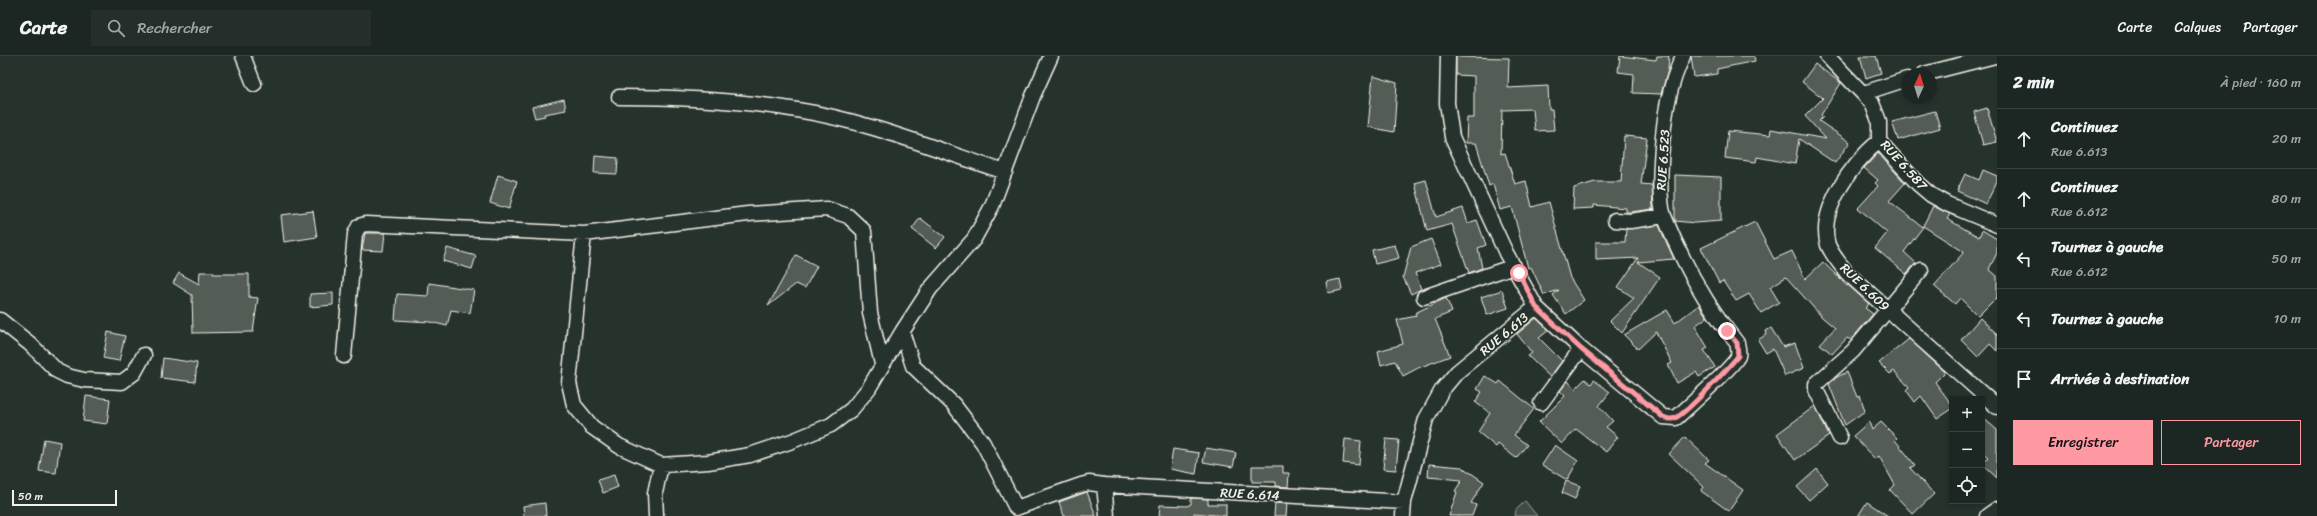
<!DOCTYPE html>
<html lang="fr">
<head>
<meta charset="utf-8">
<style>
  body { margin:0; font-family:Sriracha,sans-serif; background:#252e2a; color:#f1f3f6 }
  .controls { position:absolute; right:12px; bottom:12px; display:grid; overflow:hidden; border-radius:0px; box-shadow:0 2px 6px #0003 }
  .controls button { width:36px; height:36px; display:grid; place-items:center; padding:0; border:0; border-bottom:1px solid #3a4340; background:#1c2622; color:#f1f3f6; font:20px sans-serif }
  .compass { position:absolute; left:1901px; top:12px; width:36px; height:36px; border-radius:50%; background:#1c2622; box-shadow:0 2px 6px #0003; rotate:4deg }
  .scale { position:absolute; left:12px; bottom:10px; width:105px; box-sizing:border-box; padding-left:4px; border:2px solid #f4f1e8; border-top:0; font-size:11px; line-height:14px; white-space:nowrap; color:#f4f1e8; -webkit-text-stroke:3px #26332d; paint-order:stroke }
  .stop { position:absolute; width:12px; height:12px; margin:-9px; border:3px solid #ff9aa2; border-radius:50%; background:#fff }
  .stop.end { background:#ff9aa2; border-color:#fff; box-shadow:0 1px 4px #0008 }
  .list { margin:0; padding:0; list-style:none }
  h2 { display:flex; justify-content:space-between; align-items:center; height:52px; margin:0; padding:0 16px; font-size:17px }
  h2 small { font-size:13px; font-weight:400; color:#a0a5a5 }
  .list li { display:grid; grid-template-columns:26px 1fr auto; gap:12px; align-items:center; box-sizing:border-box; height:60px; padding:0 16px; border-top:1px solid #3a4340 }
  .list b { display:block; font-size:15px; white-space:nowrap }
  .list p { margin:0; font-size:13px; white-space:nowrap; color:#a0a5a5 }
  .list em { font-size:13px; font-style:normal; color:#a0a5a5 }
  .actions { display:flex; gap:8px; padding:12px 16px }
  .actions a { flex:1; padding:9px 0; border:1px solid #ff9aa2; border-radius:0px; text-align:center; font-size:14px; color:#ff9aa2 }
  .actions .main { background:#ff9aa2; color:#111 }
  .icon { flex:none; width:22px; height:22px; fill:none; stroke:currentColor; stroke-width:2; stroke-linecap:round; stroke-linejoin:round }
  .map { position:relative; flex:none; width:1997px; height:460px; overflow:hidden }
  header { display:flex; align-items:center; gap:24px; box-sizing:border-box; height:56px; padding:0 20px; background:#1c2622; border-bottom:1px solid #3a4340 }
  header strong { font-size:19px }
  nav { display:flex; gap:22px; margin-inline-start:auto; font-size:14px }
  .search { width:280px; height:36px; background:#252e2a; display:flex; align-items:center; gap:10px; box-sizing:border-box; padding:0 14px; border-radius:0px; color:#a0a5a5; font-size:15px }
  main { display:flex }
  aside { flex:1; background:#1c2622 }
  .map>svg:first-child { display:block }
  .green { fill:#414b45; stroke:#9a9e96 }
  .building { fill:#525c55; stroke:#f4f1e8 }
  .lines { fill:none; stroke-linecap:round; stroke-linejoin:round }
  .minor-casing { stroke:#f4f1e8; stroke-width:17 }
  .minor { stroke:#26332d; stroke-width:14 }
  .route { stroke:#ff9aa2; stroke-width:5 }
  .labels { text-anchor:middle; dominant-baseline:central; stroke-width:3; stroke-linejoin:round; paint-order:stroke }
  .street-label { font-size:13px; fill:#f4f1e8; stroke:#26332d }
</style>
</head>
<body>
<header>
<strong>Carte</strong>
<div class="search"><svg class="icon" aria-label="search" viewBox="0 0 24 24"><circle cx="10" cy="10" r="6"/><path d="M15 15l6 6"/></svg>Rechercher</div>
<nav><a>Carte</a><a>Calques</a><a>Partager</a></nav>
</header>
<main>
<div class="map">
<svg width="1997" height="460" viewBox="0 0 1997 460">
  <rect width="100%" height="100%" fill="#26332d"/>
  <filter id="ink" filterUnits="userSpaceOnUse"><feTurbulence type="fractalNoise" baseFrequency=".025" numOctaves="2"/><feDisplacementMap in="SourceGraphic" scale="8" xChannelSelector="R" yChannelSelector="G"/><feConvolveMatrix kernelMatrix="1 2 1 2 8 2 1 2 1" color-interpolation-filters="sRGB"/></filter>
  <g filter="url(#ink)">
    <path class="green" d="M1525,445L1537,460H1515L1516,454Z"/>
    <path class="building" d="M1620,0L1656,4L1657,0H1669L1668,14L1661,38L1633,37L1634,18L1618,16Z
      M1691,0H1754L1755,5L1717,13V18L1694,21Z
      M1860,0H1876L1881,17L1866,22Z
      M1456,1L1509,2L1508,32L1548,30L1549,53H1552L1554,74L1535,75L1533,53L1502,54L1501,98L1505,97L1515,128L1526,125L1532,151L1549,146L1570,222L1584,244L1566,258L1553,239L1559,234L1544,239L1531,211L1528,212L1512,151L1500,154L1493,128L1489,130L1476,87H1466L1467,62H1474V20L1456,19Z
      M1815,8L1841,27L1821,59L1823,61L1819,65L1850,86L1835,107L1799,83L1795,108L1757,101L1756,106L1725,102L1728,75L1770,79L1771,73L1826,83L1805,60L1823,42L1802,26Z
      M1373,20L1397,27L1394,76L1368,71Z
      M564,43L566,54L544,58L545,60L535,62L532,51Z
      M1987,52L1997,86L1983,89L1974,56Z
      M1935,55L1940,72L1898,84L1892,66Z
      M1624,80L1647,82L1641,128L1652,129L1653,153L1630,156H1626V152L1594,149V152L1573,153L1574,132L1595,126H1621Z
      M1878,97L1905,127L1889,145L1923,171L1904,196L1916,207L1906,218L1875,192L1887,177L1858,152L1878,130L1875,127L1878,124L1864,112Z
      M595,100L618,102L617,118L594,117Z
      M1983,114L1997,120V125L1986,148L1957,135L1965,118L1979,124Z
      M498,119L517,125L509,153L490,147Z
      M1675,119L1721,121V165L1695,167L1675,165Z
      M1426,124L1436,161L1463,152L1468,167L1477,164L1486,189L1478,192L1482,212L1469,217L1452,168L1427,175L1415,127Z
      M1933,150L1950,158L1947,163L1979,181L1982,174L1997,183V197L1989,213L1997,220V241L1978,260L1960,242L1955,248L1934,230L1964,196L1923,170Z
      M313,155L317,181L284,186L281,159Z
      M920,162L945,181L936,192L912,173Z
      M1755,166L1774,203L1792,195L1805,223L1823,206L1847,230L1848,229L1869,248L1865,252L1873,258L1851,284L1847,282L1832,298L1820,288L1835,272L1822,261L1786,221L1770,231L1779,246L1761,257L1749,238L1736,245L1723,225L1719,227L1701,192Z
      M1659,169L1674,203L1638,206L1660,221L1622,277L1610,265L1634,242L1618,231L1638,202L1596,204V186H1625L1626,173Z
      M365,177H385L383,195L362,194Z
      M1431,183L1441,208L1415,217L1421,233L1411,238L1403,221L1411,191Z
      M1395,189L1399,202L1375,208L1372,194Z
      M447,192L476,200L472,213L443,205Z
      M796,199L817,210L805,232L796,228L768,250Z
      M200,216H213V218H249V241L258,242L253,276L193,277L192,239L173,227L179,217L199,228Z
      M1340,223L1342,234L1328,237L1326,226Z
      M429,227L474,234L470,257L451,254L447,270L431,266L395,264L397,238L428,240Z
      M1502,234L1508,252L1487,259L1481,241Z
      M333,237V249L310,251V238Z
      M1446,242L1452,256L1435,263L1450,300L1418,312L1403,320L1395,305L1381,309L1378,295L1403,288L1397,264L1416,260L1415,257Z
      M1699,249L1707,261L1695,270L1708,292L1704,294L1715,311L1699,321L1696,316L1677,327L1668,309L1672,307L1656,276L1638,293L1624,279L1667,254L1675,267Z
      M1536,262L1549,274L1539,282L1562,305L1550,321L1528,300L1532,297L1517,278Z
      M1980,262L1997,278V295L1990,288L1978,301L1961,284Z
      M1771,272L1783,291L1795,287L1804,312L1785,320L1773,293L1766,297L1758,284L1767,278L1766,275Z
      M108,276L125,280L119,305L103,302Z
      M1909,283L1945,316L1935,326L1952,349V353L1937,363L1921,340L1915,346L1906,334L1909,331L1894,315L1890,318L1879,307Z
      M163,302L197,307L195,326L161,322Z
      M1847,316L1857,341L1860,339L1865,355L1845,369L1829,328L1837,321Z
      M1485,320L1498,328L1500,325L1534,353L1514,379L1527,389L1516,402L1498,388L1496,391L1478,376L1490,357L1475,346L1482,336L1477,333Z
      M1585,323L1591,328L1594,324L1610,336L1599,350L1613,365L1606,371L1618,381L1606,396L1576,373L1562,388L1539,366L1565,340L1560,335L1568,325L1575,333Z
      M86,340L110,343L107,368L83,365Z
      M1815,350L1829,380L1795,404L1777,378Z
      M1982,361L1997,374V422L1982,408L1988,401L1982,396Z
      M1869,366L1872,374L1881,366L1897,382L1895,384L1915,409L1910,412L1934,438L1913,458L1890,434L1895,429L1879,400L1875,403L1853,380Z
      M1685,381L1709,404L1705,407L1743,434L1729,455L1701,435L1704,431L1669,398Z
      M44,383L60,386L56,417L39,415Z
      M1345,383L1361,385L1359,409L1343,407Z
      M1386,383L1399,384L1396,414L1383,413Z
      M1555,389L1578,405L1567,424L1542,409Z
      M1206,392L1236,397L1233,411L1203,406Z
      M1173,393L1199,397L1196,418L1170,413Z
      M1429,408L1462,411L1484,426L1471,447L1476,449L1472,460H1449L1457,436L1455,435L1462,424L1428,421Z
      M1252,410H1283V417H1289L1288,431L1276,430V426H1252Z
      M1817,413L1828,427L1809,444L1797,431Z
      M614,419L618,431L603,437L598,424Z
      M1566,425L1580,430L1575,443L1562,437Z
      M1087,436L1096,460H1064L1059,446Z
      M1191,442L1208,443V448H1226V460L1194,457V460H1159L1160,449L1187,450L1191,448Z
      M1867,446L1888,460H1858Z
      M545,447L546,460H524L523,450Z
      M1275,447L1287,448L1286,460H1274Z"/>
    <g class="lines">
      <g class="minor-casing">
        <path id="minor" d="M243,0L254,28
          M1827,0L1872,47L1879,65V85L1918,128L1931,139L1947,148L1997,169
          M1924,18L1995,0
          M1864,37L1907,23
          M619,41C678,41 738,44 797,54C868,65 937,94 1005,116
          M1879,85C1854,106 1817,153 1828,189C1832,199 1841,209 1847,217L1997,351
          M1615,164L1630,165L1664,160C1656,137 1663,66 1669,41C1672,27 1677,13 1683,0
          M584,178L569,327L574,349L592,371L619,390L661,409L708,406L750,399L792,385L831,369L852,353L869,332L902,276L930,233L974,183L992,150L1033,40L1051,0
          M1424,241L1514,210
          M1536,251L1581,293L1663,361L1676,362C1686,353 1735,309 1738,300C1739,296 1738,291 1737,287C1706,249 1682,205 1664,160
          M0,264L30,288L57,315L67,320L84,324L122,326L134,317L144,299
          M902,276L913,310L954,349L983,387L1016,452L1081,429L1089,427L1104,429
          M344,300L355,178L359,170L366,168L584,178L748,158L827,153L848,160L864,175L870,257L882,308
          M1541,347L1581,293
          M1840,382L1816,334V328L1853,295L1921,214
          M656,460L655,437L661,409
          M1107,460L1104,429L1404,446
          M1403,460L1404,446L1426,363L1442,334L1457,316L1536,251L1506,197L1452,81L1447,47L1448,0
          M1987,460L1997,453"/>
      </g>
      <use href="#minor" class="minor"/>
    </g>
  </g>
  <g class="lines" filter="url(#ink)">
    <path class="route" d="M1519,217L1536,251L1581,293L1663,361C1667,363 1671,364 1675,362C1686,358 1729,311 1738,300L1737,287L1727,275"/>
  </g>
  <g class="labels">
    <g class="street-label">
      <text transform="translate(1663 104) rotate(-86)">RUE 6.523</text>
      <text transform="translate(1904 109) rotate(48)">RUE 6.587</text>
      <text transform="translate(1865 231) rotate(44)">RUE 6.609</text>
      <text transform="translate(1504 278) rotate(-40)">RUE 6.613</text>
      <text transform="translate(1250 438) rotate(3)">RUE 6.614</text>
    </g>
  </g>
</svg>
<div class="controls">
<button>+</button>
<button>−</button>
<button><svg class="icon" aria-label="locate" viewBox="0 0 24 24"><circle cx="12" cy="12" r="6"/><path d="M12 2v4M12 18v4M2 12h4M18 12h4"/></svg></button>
</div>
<svg class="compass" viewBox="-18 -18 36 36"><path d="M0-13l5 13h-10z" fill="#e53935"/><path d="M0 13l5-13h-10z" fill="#a0a5a5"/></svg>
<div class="scale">50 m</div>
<div class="stop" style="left:1519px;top:217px"></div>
<div class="stop end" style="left:1727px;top:275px"></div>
</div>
<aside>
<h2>2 min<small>À pied · 160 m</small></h2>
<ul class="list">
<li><svg class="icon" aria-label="ahead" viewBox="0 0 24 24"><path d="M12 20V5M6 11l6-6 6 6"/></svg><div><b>Continuez</b><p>Rue 6.613</p></div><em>20 m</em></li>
<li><svg class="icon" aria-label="ahead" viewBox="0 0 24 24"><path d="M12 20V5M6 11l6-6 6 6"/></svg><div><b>Continuez</b><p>Rue 6.612</p></div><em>80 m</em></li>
<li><svg class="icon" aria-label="left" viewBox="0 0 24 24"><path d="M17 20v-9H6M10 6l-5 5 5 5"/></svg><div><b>Tournez à gauche</b><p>Rue 6.612</p></div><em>50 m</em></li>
<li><svg class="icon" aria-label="left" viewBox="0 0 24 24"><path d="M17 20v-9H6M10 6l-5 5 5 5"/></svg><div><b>Tournez à gauche</b></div><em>10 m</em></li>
<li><svg class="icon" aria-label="arrive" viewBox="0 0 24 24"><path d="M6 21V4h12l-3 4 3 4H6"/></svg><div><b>Arrivée à destination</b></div></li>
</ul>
<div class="actions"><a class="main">Enregistrer</a><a>Partager</a></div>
</aside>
</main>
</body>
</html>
